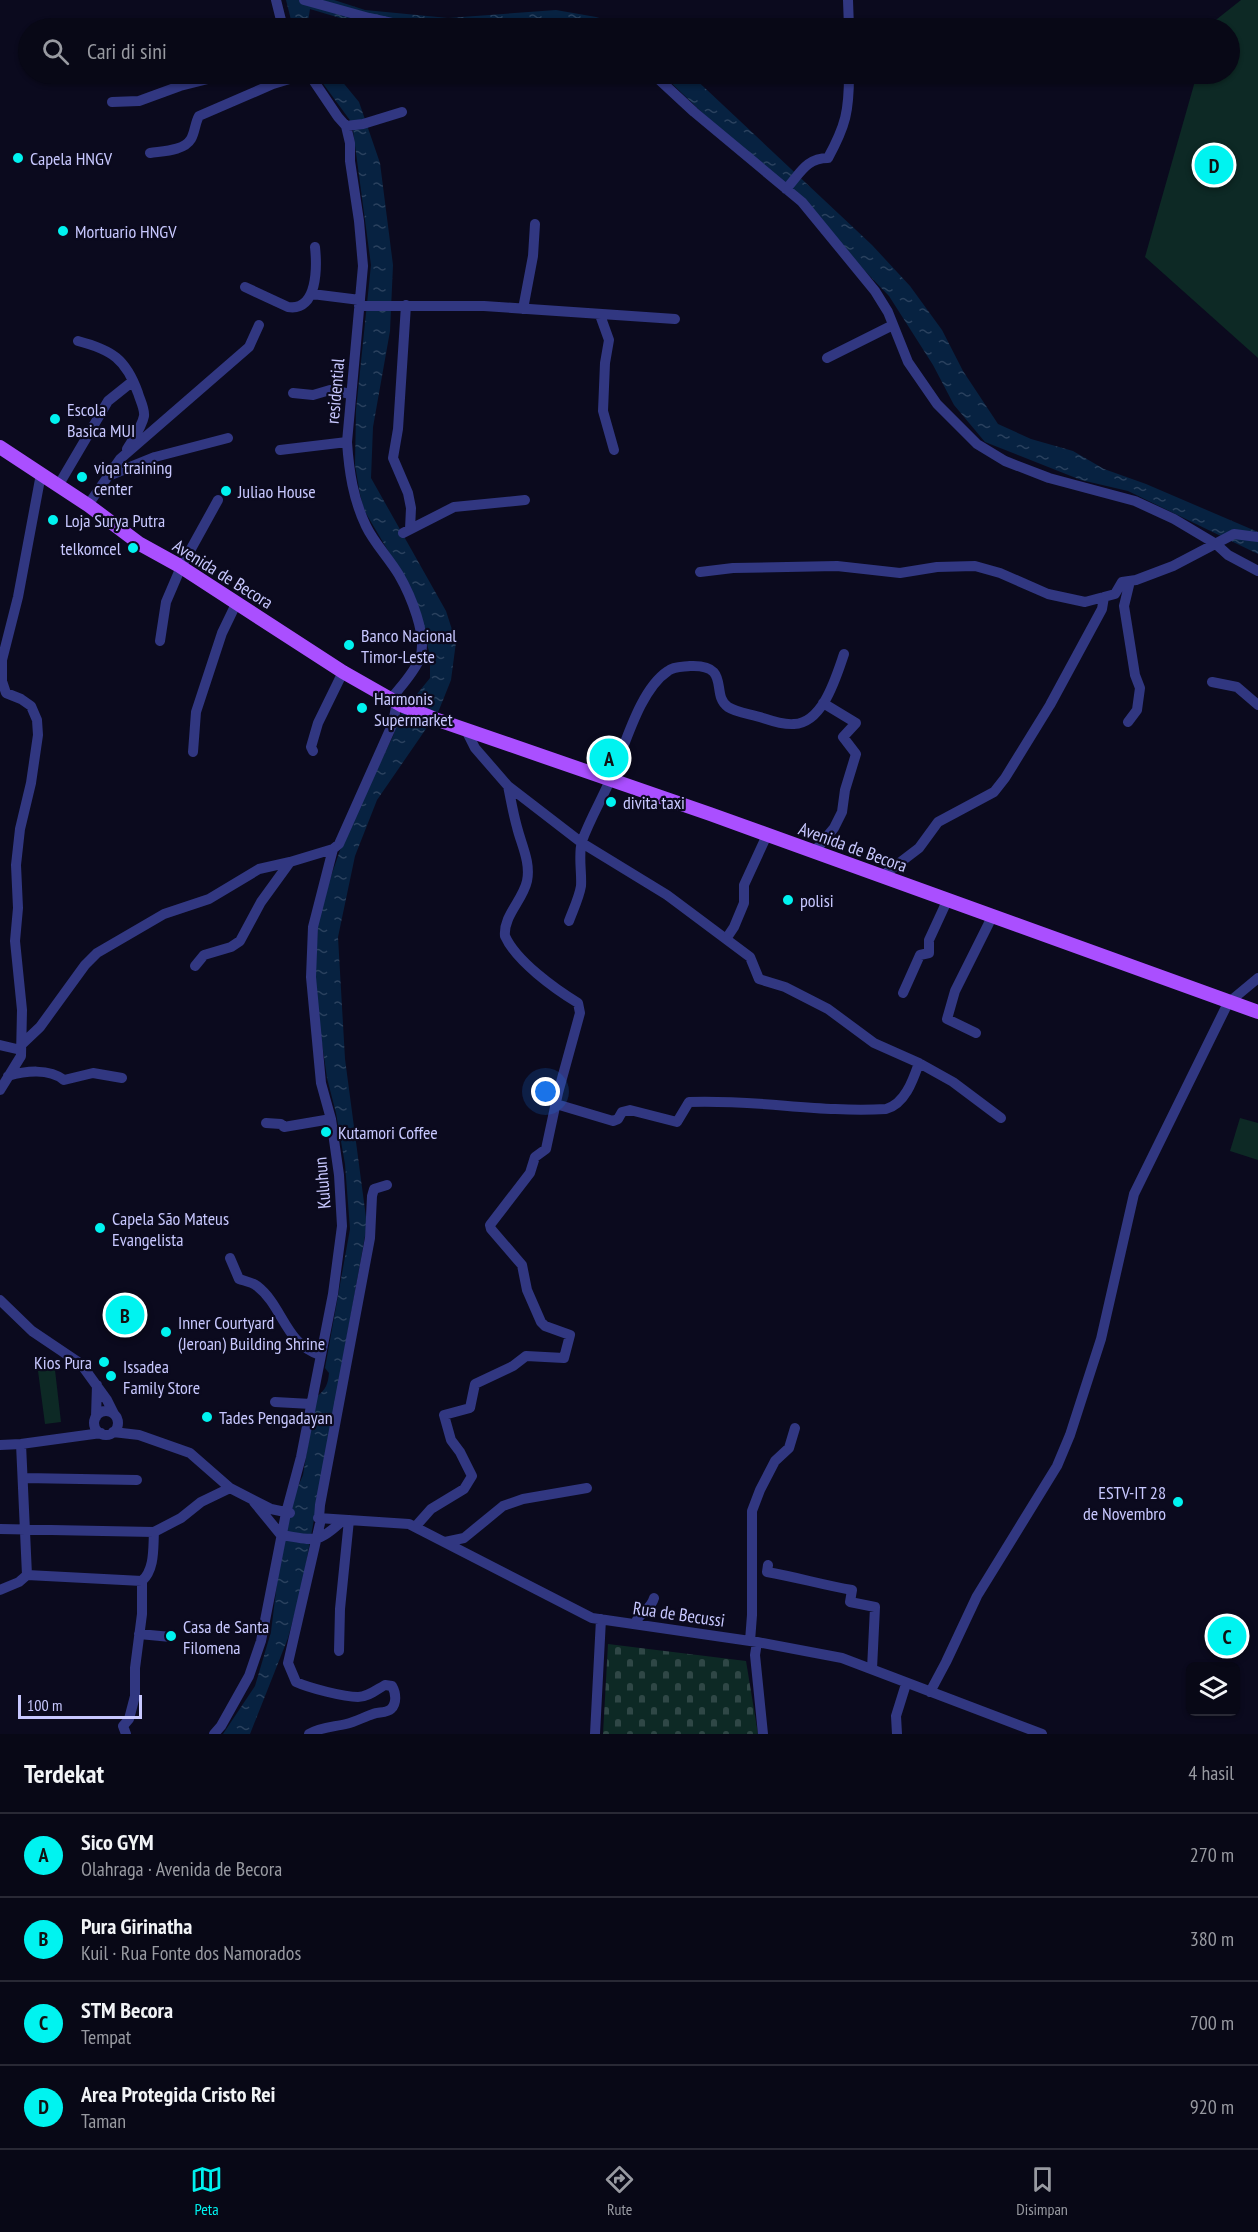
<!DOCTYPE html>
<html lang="id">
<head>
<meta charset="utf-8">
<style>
  body { margin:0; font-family:"PT Sans Narrow",sans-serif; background:#11111f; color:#f1f3f6 }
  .controls { position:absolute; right:18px; bottom:18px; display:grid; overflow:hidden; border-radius:9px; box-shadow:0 2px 4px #0004 }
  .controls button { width:54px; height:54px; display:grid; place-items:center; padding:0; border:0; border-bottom:2px solid #292935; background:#080816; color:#f1f3f6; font:30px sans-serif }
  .scale { position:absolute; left:18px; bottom:15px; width:124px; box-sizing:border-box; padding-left:6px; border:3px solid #c8c8ff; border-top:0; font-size:16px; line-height:21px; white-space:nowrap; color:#c8c8ff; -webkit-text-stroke:4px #0b0a1e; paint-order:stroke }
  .you { position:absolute; left:546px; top:1092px; width:21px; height:21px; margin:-15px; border:4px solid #fff; border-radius:50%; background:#1a73e8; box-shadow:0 0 0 9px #1a73e833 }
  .badge { display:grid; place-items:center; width:39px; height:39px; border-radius:50%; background:#00f3f0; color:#111; font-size:20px; font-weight:700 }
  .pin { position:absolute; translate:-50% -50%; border:3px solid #fff; box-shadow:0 2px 6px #0006 }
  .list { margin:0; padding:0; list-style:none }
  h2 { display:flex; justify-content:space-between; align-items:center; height:78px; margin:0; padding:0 24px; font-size:26px }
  h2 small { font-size:20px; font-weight:400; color:#989aa1 }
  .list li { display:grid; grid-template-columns:39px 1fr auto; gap:18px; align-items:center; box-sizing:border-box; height:84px; padding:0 24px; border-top:2px solid #292935 }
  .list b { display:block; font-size:22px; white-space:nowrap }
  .list p { margin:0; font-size:20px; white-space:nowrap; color:#989aa1 }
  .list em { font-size:20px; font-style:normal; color:#989aa1 }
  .icon { flex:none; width:33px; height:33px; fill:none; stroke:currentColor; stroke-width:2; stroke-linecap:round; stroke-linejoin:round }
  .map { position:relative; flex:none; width:1258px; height:1734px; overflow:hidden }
  .search { position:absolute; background:#080816; box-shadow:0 2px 4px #0004; left:18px; right:18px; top:18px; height:66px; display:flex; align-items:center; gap:15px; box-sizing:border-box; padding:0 21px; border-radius:33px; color:#989aa1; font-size:22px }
  .sheet { height:414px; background:#080816 }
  nav { display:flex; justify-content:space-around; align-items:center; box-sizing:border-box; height:84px; border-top:2px solid #292935; background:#080816; font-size:16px; color:#989aa1 }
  nav a { display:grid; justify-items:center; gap:3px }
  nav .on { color:#00f3f0 }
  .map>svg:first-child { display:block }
  .cemetery { fill:url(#cemetery-stones) }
  .park { fill:#0d2925 }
  .water { fill:url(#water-ripples) }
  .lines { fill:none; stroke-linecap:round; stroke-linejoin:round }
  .minor { stroke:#313781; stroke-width:10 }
  .major { stroke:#aa4fff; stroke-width:14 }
  .poi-dot { fill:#00f3f0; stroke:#0b0a1e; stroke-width:2 }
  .labels { text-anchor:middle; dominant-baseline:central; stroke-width:4.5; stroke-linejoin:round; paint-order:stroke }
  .poi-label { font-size:18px; fill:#c8c8ff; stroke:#0b0a1e; text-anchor:start }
  .street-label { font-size:18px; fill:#c8c8ff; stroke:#0b0a1e }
</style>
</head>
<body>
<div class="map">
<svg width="1258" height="1734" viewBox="0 0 1258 1734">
  <defs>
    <pattern id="cemetery-stones" width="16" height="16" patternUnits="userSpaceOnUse" patternTransform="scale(1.5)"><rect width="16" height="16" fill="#0d2925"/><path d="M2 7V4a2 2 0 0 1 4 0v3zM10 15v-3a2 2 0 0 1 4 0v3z" fill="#2f4746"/></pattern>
    <pattern id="water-ripples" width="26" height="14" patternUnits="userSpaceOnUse" patternTransform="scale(1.5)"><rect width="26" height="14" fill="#072241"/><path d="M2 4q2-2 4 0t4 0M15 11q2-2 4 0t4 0" fill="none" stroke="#2a415e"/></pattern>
  </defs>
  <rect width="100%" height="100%" fill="#0b0a1e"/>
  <path class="cemetery" d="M608,1644L746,1661L758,1734H603Z"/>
  <path class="park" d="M1241,0H1258V358L1145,257L1197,74H1230V28H1210L1212,23Z
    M1240,1118L1258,1123V1160L1230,1151Z
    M55,1370L61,1422L45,1424L38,1371Z"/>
  <path class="water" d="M286,0H334L365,10L448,18L556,10L596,17L633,28H398L340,18L310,9L307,28H293Z
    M316,74H336L359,102L380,163L393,265L390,331L373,427L371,478L446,611L456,642L451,680L439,710L377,800L355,856L338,937L345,1059L367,1225L302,1586L288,1638L250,1734H223L255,1686L271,1632L278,1575L290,1505L303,1475L316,1397C326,1390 328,1384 329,1373L325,1368L350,1229L345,1164L336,1113L327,1078L320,1029L315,981L318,924L330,879L344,839L393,736L400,715L430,678V655L419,614L390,554L364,510L360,494L355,465L356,410L371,265L352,123Z
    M662,74H690L872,245L910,286L942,330L963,371L998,424L1031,439L1073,451L1104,469L1146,484L1258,532V554L1128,491L1081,480L985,442L954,405L933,365L889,296L839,244Z"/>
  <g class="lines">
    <path class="minor" d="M276,0L283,28
      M304,0L369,18L401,25L432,28
      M848,0L849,28
      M457,28C499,24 538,23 580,28
      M309,74L338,117L346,126L350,143V161L359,221L363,266L347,442C349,471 353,499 366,526C374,543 389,558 399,575C410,594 428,636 420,658C414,673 401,686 391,699
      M653,74L694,112L802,202L875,291L888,312L908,362L937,404L977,444L1005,461L1049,478L1135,501L1174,519L1216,544L1228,555L1258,571
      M595,76L596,74
      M112,102L139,101L180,86L228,74
      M346,126L363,124L402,112
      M150,153C162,151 184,151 191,139C195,132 195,123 199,116L273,84L306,74
      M786,189C800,174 806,158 828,158C846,125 849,111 849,74
      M245,287L288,307C318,312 317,266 315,247
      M312,294L360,300
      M406,305L398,429L393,458L408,493L411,508L410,529
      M359,306H484L675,319
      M523,309L533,256L535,224
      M600,315L609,340L605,363L603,411L614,450
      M78,341C112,350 126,359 138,393C140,400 145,409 144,416C142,427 133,439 127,449
      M827,358L893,325
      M293,393L313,395L330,390L351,394
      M280,450L347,442
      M108,476L155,457L228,438
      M58,486L108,401L133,381
      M88,505L120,459L249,347L259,325
      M403,533L454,507L525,500
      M700,572L733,568L837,566L900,573L937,567L975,566L1000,573L1048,594L1085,602L1115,594L1122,582L1136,580L1173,566L1234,534L1258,537
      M160,641L166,602L181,567L218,500
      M1212,682L1237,687L1258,705
      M1128,722L1137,710L1140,688L1135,675L1124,606L1130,581
      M466,730L475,748L508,786L582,843L667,895L750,957L759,979L785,987L828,1009L874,1043L919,1063L953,1082L1001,1118
      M313,751L311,747L318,723L343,672
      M193,752L196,712L222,633L236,604
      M814,852L834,828L842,812L845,790L856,754L843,737L856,723L823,703
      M881,877L919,848L938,822L994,792L1005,778L1050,705L1102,609L1104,597
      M569,921C573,910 579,898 581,886C582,872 578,855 582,841C590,819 602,799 611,778C625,747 639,690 668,671C674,666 683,667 690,666C732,664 710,695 728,707C737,713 752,714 763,718C772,721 784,725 794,724C823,723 836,677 844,654
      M726,939L734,927L744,903V885L767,835
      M195,966L204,955L231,947L240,941L261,902L290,862L333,849L339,844L393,723L397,702
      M903,993L920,955L929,953V940L947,901
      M976,1033L947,1019L955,991L992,917
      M0,1045L21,1050
      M21,1045L40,1027L85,965L97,953L164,914L209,899L259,869L290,862
      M8,1076C25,1071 49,1068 64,1080L93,1073L122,1078
      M0,1090L21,1056L22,1010L15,941L18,908L16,865L20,829L31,783L38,735L37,720L31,706L21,699L6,693L2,681V660L18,597L41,474
      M556,1104L613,1121L618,1119L622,1112L630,1110L677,1122L689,1102C755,1099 820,1113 886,1109C905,1104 913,1080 919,1063
      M266,1123L281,1124L284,1127L331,1119
      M230,1258L239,1279C245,1281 252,1282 257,1286C283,1306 285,1344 320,1355
      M0,1300L32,1331L81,1364L107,1400L114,1414
      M275,1402L311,1404
      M94 1423a12 12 0 1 1 24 0a12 12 0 1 1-24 0Z
      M96,1417L97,1385
      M113,1432L139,1435L190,1453L230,1488L271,1509L290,1513
      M0,1445L21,1444L101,1433
      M24,1478L137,1480
      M254,1502L281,1535C314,1540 317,1545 343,1520
      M318,1518L409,1524L592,1618L757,1642L842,1658L1042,1734
      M319,1518L320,1505L370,1238L372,1196L374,1189L387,1185
      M415,1527L431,1509L464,1489L472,1476L460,1452L451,1440L444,1415L470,1408L475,1384L513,1366L526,1356L564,1358L570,1335L545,1326L541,1322L527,1290L522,1265L491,1229L490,1225L530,1173L535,1157L546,1149L558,1093L580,1013L578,1003C555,989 516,961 505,936C503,916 523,900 527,881C531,862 521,844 517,827C513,813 511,800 508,786
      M0,1529L154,1532C153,1548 155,1569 142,1581L27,1575
      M154,1532L181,1518L201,1502L230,1488
      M445,1542L464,1538L503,1506L523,1499L587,1488
      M768,1565L767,1572C796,1577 823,1585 852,1590L850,1602L875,1607L872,1669
      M0,1590L19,1582L27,1575L21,1444
      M635,1624C638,1613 651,1610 654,1598
      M139,1634L171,1637
      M750,1641L752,1615V1511L760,1490L775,1461L789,1448L795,1428
      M757,1642L755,1655L763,1734
      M339,1651L340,1609L349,1520
      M930,1692L946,1662L977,1596L1057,1466L1070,1435L1101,1339L1134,1194L1228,1003L1258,978
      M126,1734L123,1726L129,1719L135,1696V1668L142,1614V1581
      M214,1734L221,1726L249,1676L261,1641L286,1513L301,1457L333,1294L342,1226L339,1175L331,1119L321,1083L311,977L313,927L333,849
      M309,1734C320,1727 333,1727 346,1724C355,1722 364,1717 373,1714C378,1712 387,1713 391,1709C397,1703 396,1693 392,1686L385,1685C376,1690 368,1697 358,1697C344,1697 309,1688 296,1682L288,1663L321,1519
      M595,1734L601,1619
      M897,1734L896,1716L906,1684"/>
    <path class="major" d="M0,447L88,505L140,544L178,565L343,672L401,705L435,719L710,814L1258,1012"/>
  </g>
  <g class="poi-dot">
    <circle cx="18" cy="158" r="6"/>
    <circle cx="63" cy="231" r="6"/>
    <circle cx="55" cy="419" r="6"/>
    <circle cx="82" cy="477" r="6"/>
    <circle cx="226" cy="491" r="6"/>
    <circle cx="53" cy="520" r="6"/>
    <circle cx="133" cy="548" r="6"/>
    <circle cx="349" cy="645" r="6"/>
    <circle cx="362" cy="708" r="6"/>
    <circle cx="611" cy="802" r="6"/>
    <circle cx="788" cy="900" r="6"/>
    <circle cx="326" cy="1132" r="6"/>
    <circle cx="100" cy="1228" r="6"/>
    <circle cx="166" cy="1332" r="6"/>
    <circle cx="104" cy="1362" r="6"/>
    <circle cx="111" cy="1376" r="6"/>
    <circle cx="207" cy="1417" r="6"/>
    <circle cx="1178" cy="1502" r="6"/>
    <circle cx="171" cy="1636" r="6"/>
  </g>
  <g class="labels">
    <g class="poi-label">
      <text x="30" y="158">Capela HNGV</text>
      <text x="75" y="231">Mortuario HNGV</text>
      <text x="67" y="409">Escola<tspan x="67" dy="21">Basica MUI</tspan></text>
      <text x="94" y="467">viqa training<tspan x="94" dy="21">center</tspan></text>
      <text x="238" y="491">Juliao House</text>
      <text x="65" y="520">Loja Surya Putra</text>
      <text x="121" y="548" text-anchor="end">telkomcel</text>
      <text x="361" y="635">Banco Nacional<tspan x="361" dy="21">Timor-Leste</tspan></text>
      <text x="374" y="698">Harmonis<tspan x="374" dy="21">Supermarket</tspan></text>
      <text x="623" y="802">divita taxi</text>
      <text x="800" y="900">polisi</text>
      <text x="338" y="1132">Kutamori Coffee</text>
      <text x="112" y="1218">Capela São Mateus<tspan x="112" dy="21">Evangelista</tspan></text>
      <text x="178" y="1322">Inner Courtyard<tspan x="178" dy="21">(Jeroan) Building Shrine</tspan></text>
      <text x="92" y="1362" text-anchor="end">Kios Pura</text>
      <text x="123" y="1366">Issadea<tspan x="123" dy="21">Family Store</tspan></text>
      <text x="219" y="1417">Tades Pengadayan</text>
      <text x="1166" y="1492" text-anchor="end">ESTV-IT 28<tspan x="1166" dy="21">de Novembro</tspan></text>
      <text x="183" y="1626">Casa de Santa<tspan x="183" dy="21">Filomena</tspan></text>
    </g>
    <g class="street-label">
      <text transform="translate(335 391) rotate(-85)">residential</text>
      <text transform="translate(223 574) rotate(32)">Avenida de Becora</text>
      <text transform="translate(853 847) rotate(20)">Avenida de Becora</text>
      <text transform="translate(322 1183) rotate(-95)">Kuluhun</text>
      <text transform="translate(679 1614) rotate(8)">Rua de Becussi</text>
    </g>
  </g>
</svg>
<div class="controls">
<button><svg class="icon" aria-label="layers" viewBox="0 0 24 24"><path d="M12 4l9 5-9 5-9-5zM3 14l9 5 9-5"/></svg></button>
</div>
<div class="scale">100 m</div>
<div class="you"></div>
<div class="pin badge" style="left:609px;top:758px">A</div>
<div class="pin badge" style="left:125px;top:1315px">B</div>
<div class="pin badge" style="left:1227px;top:1636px">C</div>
<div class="pin badge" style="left:1214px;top:165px">D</div>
<div class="search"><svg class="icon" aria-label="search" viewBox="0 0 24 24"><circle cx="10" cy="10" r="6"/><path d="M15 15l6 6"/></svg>Cari di sini</div>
</div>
<section class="sheet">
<h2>Terdekat<small>4 hasil</small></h2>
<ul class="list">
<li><span class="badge">A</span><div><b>Sico GYM</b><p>Olahraga · Avenida de Becora</p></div><em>270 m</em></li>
<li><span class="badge">B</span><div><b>Pura Girinatha</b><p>Kuil · Rua Fonte dos Namorados</p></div><em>380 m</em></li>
<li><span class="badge">C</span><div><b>STM Becora</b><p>Tempat</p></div><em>700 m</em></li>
<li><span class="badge">D</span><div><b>Area Protegida Cristo Rei</b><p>Taman</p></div><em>920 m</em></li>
</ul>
</section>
<nav>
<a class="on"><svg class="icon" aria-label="map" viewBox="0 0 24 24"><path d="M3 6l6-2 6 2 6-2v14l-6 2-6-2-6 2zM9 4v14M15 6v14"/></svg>Peta</a>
<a><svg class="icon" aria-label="directions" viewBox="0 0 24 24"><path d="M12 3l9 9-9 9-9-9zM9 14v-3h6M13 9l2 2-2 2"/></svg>Rute</a>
<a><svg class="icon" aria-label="saved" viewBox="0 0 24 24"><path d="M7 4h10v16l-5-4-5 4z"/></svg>Disimpan</a>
</nav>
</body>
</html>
